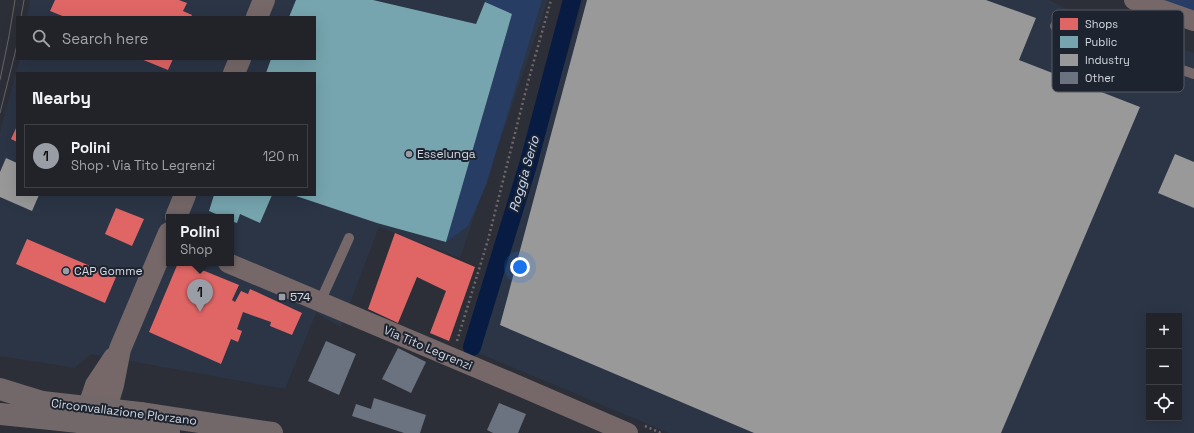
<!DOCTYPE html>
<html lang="en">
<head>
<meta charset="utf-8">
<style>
  body { margin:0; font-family:"Space Grotesk",sans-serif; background:#292b31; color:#f1f3f6 }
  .controls { position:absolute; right:12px; bottom:12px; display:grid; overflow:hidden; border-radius:0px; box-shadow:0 4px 16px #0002 }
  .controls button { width:36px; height:36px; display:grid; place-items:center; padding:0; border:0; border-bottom:1px solid #3e4046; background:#212329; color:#f1f3f6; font:20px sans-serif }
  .you { position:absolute; left:520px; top:267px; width:14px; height:14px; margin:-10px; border:3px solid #fff; border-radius:50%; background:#1a73e8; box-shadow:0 0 0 6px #1a73e833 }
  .badge { display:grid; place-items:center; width:26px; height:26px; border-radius:50%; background:#999da6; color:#111; font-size:13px; font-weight:700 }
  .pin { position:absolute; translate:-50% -33px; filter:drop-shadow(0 1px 2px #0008) }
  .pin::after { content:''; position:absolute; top:21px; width:14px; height:12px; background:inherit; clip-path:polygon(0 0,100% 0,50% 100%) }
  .popup { position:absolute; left:166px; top:214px; width:68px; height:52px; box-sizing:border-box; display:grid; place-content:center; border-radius:0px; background:#212329; filter:drop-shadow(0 1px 3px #0005); font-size:13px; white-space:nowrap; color:#a2a4a8 }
  .popup b { font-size:15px; color:#f1f3f6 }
  .popup::after { content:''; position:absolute; left:50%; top:100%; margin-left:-8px; border:8px solid transparent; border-top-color:#212329 }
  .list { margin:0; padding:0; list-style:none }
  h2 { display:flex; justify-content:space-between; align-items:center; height:52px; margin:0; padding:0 16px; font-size:17px }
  h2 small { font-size:13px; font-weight:400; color:#a2a4a8 }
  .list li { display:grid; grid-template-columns:26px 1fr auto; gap:12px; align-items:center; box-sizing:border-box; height:64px; margin:0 8px 8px; padding:0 8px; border:1px solid #3e4046; border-radius:0px }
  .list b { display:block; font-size:15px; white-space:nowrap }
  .list p { margin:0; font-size:13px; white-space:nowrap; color:#a2a4a8 }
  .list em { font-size:13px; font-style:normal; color:#a2a4a8 }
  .icon { flex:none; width:22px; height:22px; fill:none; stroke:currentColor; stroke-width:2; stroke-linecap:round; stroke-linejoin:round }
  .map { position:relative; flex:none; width:1194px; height:433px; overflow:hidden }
  .search { position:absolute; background:#212329; box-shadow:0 4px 16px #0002; left:16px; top:16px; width:300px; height:44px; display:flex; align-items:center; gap:10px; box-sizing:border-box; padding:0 14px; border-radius:0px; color:#a2a4a8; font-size:15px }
  .panel { position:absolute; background:#212329; box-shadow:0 4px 16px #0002; left:16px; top:72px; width:300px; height:124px; border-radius:0px }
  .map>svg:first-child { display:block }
  .built { fill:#2b3546; fill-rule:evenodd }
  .green { fill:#283d63 }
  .shops { fill:#e06666 }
  .public { fill:#76a5af }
  .industry { fill:#999 }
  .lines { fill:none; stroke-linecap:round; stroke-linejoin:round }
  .canal { stroke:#081c43; stroke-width:18 }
  .building { fill:#6b7280 }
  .path { stroke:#6f6869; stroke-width:2.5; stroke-dasharray:2 3; stroke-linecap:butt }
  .service { stroke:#766868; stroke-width:10 }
  .minor { stroke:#766868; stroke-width:20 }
  .tertiary { stroke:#766868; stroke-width:22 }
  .trunk { stroke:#72686a; stroke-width:22 }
  .tram { stroke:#686467; stroke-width:1 }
  .trunk-bridge { stroke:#72686a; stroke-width:22 }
  .poi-dot { fill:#999da6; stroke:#1d2430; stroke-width:1.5 }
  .labels { text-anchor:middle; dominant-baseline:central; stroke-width:4; stroke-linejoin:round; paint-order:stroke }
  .poi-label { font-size:12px; fill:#d4d8e1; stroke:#1d2430; text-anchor:start }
  .street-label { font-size:12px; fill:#d4d8e1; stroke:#1d2430 }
  .water-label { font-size:13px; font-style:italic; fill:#ccdefc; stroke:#1d2430 }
  .key { fill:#1d2430; stroke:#545a65; stroke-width:1 }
  .key-label { font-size:11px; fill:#d4d8e1 }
</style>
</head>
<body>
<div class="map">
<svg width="1194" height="433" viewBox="0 0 1194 433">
  <rect width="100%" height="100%" fill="#2c2f37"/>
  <path class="built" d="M30,0H548L460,258L379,227L341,327L316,313L285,389L91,354L75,368L0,356V131L20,59H315V17H27ZM17,73H315V195H17ZM169,217H231V263H169Z
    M583,0H1049L1072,11L1194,53V433H669L476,352L571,43ZM1149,316H1179V418H1149Z"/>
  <path class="green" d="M485,0H542L486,185L468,226L446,242L512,14L485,2Z
    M1160,0H1194V12Z"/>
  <path class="shops" d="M55,0H179L187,3L183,11L192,15L191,17H65L50,11Z
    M141,59H173L168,70Z
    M17,126V142L11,139Z
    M116,208L144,219L132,246L105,234Z
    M395,233L475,267L449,341L430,333L446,291L417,277L398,323L368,309Z
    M27,239L116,277L105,303L16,264Z
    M178,263H185L239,285L232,300L235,302L241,291L248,294L250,289L302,313L292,335L270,326L271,322L243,312L237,329L242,331L238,342L231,339L221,364L149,332Z"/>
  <path class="public" d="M296,0H373L476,24L485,2L512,14L446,242L377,223L293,195H315V73H266L271,59H315V17H289Z
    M214,195H272L260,223L240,214L237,223L231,221V217H223L209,211Z"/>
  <path class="industry" d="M587,0H986L1036,18L1019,60L1140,107L1001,433H754L500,325Z
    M1175,154L1194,162V208L1158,193Z
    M6,158L17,163V195H39L32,211L0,197V172Z"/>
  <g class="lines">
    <path class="canal" d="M472,347L528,165L572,0"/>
  </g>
  <path class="building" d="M326,341L356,354L339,395L308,381Z
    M398,348L426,362L411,393L382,379Z
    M374,398L426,415L420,433H404L352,416L356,404L371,409Z
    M499,403L526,414L518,433H493L487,430Z"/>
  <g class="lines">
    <path class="path" d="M457,341L488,240L528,82L551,0
      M645,426L661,433"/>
    <path class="service" d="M1055,26L1194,74
      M320,302L349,238"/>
    <path class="minor" d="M1134,0L1194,21
      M228,263L510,382L628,433"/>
    <path class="tertiary" d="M257,17L264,0
      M234,73L240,59
      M176,217L185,195
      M83,424L96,385L114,358
      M100,428L113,385L120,349L169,233"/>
    <path class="trunk" d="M0,389L42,402
      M140,413L272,433
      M0,414L41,418
      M134,428L169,433"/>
    <path class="tram" d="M21,17L24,0
      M0,80L9,36L15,0
      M0,113L17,45"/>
    <path class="trunk-bridge" d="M42,402L140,413
      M41,418L134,428"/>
  </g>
  <g class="poi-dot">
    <circle cx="409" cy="154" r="4"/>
    <circle cx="66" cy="271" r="4"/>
    <rect x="278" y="293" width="8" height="8" rx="2"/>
  </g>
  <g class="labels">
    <g class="poi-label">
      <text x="417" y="154">Esselunga</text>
      <text x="74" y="271">CAP Gomme</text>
      <text x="290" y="297">574</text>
    </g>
    <g class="street-label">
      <text transform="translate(428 348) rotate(23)">Via Tito Legrenzi</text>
      <text transform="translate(124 412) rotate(7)">Circonvallazione Plorzano</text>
    </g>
    <g class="water-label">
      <text transform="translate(524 174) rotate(-74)">Roggia Serio</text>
    </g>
  </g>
  <rect x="1052" y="10" width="132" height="82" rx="6" class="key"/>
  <rect x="1060" y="18" width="18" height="12" fill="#e06666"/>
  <rect x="1060" y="36" width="18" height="12" fill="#76a5af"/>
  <rect x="1060" y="54" width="18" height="12" fill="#999"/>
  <rect x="1060" y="72" width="18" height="12" fill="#6b7280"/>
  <g class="key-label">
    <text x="1085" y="28">Shops</text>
    <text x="1085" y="46">Public</text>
    <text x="1085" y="64">Industry</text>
    <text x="1085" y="82">Other</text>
  </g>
</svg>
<div class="controls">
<button>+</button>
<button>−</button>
<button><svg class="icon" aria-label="locate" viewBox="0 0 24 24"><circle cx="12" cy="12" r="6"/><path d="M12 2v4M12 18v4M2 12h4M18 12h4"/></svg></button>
</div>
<div class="you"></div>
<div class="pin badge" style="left:200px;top:312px">1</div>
<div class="popup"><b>Polini</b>Shop</div>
<div class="search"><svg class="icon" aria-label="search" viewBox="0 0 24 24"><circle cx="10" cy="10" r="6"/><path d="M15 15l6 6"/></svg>Search here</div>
<section class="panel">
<h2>Nearby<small></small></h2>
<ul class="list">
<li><span class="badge">1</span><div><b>Polini</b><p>Shop · Via Tito Legrenzi</p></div><em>120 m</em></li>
</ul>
</section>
</div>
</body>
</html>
